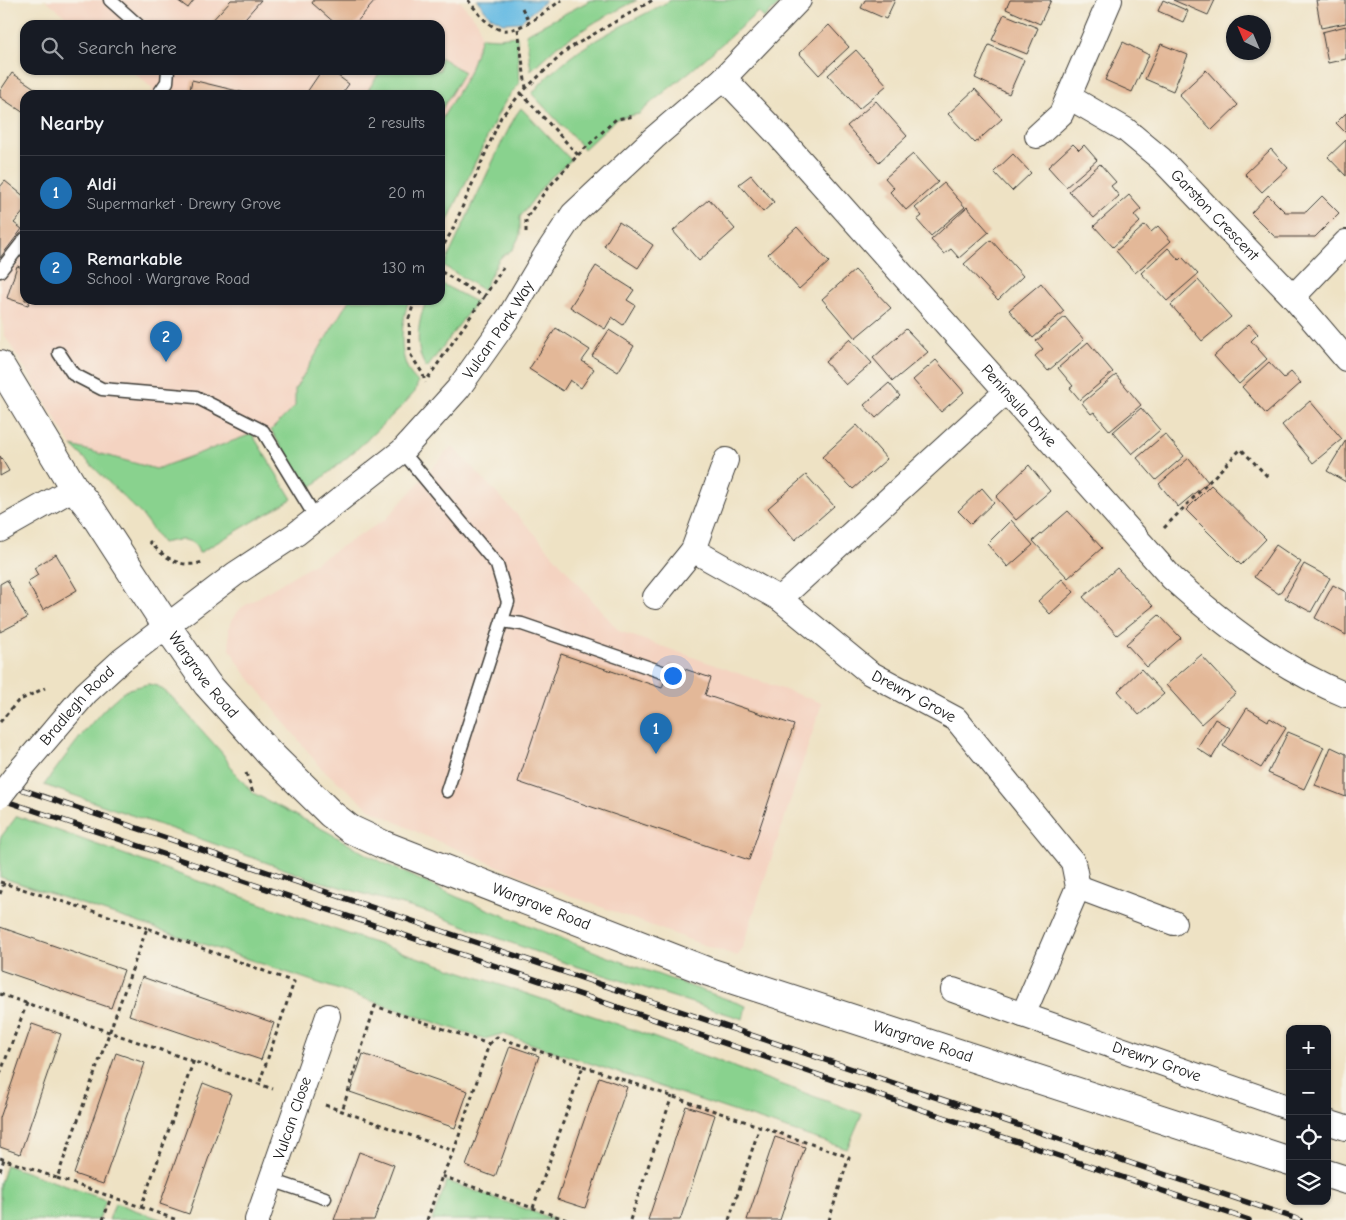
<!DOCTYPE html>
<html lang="en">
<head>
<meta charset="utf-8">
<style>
  body { margin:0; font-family:"Comic Neue",sans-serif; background:#242831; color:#f1f3f6 }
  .controls { position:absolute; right:15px; bottom:15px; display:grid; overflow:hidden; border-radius:10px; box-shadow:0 1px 4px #0004 }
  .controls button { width:45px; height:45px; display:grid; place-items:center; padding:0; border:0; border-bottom:1px solid #363941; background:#171b24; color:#f1f3f6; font:25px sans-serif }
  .compass { position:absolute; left:1226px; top:15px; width:45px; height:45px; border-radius:50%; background:#171b24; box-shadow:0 1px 4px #0004; rotate:316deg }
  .you { position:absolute; left:672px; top:675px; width:18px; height:18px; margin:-12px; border:4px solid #fff; border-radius:50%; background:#1a73e8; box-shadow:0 0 0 8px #1a73e833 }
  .badge { display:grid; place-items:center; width:32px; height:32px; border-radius:50%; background:#1f6fb2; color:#fff; font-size:16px; font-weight:700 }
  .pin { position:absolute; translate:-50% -41px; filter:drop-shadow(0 1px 2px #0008) }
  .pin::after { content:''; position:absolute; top:26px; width:18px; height:15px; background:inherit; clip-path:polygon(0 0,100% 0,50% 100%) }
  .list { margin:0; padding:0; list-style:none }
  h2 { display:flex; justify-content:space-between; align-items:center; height:65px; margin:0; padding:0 20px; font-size:21px }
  h2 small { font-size:16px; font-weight:400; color:#9ea1a6 }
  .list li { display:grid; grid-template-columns:32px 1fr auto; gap:15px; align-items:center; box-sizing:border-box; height:75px; padding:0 20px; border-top:1px solid #363941 }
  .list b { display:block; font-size:19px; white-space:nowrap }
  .list p { margin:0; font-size:16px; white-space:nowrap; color:#9ea1a6 }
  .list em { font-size:16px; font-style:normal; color:#9ea1a6 }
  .icon { flex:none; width:28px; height:28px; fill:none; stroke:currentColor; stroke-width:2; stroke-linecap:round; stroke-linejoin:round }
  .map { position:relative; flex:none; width:1346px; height:1220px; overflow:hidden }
  .search { position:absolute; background:#171b24; box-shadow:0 1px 4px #0004; left:20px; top:20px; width:425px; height:55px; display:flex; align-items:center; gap:12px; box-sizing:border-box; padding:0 18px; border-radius:15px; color:#9ea1a6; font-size:19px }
  .panel { position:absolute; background:#171b24; box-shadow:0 1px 4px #0004; left:20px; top:90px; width:425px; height:215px; border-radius:15px }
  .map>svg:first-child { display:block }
  .built { fill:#f4d3c1 }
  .green { fill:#89d28e; stroke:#527755 }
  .water { fill:#67bbe3; stroke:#426c80 }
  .building { fill:#e3b898 }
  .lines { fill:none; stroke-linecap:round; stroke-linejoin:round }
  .lane-casing { stroke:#3c3a35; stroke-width:15 }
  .street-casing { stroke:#3c3a35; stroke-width:26 }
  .secondary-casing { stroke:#3c3a35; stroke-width:30 }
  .path { stroke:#3c3a35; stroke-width:3; stroke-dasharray:4 4; stroke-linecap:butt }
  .lane { stroke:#fff; stroke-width:12 }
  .street { stroke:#fff; stroke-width:24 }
  .secondary { stroke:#fff; stroke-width:28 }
  .rail-casing { stroke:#1c1c1c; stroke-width:5.5 }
  .rail { stroke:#f7f3e8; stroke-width:4; stroke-dasharray:11; stroke-linecap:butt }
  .street-bridge-casing { stroke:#3c3a35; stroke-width:26; stroke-linecap:butt }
  .street-bridge { stroke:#fff; stroke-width:24 }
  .labels { text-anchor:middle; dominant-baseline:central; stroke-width:4.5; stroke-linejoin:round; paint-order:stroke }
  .street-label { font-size:16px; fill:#1c1c1c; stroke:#f7f3e8 }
</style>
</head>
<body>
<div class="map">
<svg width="1346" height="1220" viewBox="0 0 1346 1220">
  <rect width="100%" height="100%" fill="#f7f3e8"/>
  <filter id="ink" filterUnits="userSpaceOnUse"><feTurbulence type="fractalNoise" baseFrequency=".02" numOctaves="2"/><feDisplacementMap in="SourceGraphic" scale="10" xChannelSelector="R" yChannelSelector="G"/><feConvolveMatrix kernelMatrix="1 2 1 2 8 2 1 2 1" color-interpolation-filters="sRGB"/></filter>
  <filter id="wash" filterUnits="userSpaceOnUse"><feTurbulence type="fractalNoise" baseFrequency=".0096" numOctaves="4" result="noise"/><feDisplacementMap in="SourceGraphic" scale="20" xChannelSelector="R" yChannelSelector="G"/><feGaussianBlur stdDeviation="1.12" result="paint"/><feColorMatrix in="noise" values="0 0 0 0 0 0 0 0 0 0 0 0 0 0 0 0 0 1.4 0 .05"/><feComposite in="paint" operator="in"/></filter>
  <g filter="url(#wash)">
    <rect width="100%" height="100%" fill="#eee2c4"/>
    <path class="built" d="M46,0H459L478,22L481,37L469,73L440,122V95H149L153,89L131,70H440V25H76Z
      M25,225V300H349L295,389V406L271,430L252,434L156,469L72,446L5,336L0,312V258Z
      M452,446L535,534L619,631L822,703L743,946L738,956L701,944L558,891L423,835L370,809L320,767L242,669L230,649L229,640V628L233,618L241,608L386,519Z"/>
    <path class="green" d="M591,0H637L597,21L557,46L531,70L526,34Z
      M671,0H784L764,18L758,12L693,69L652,102L639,114L616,119L584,149L532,94C539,85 547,76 556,69C586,41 635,20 671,0Z
      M517,36L519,84L506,100L498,114L440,237V122L469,73L481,37L498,38Z
      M440,57L464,72L440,112V95H365L381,70H440Z
      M521,108L571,160L547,181L520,217V235L513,249L499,259L483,290L444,266L502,142L516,115Z
      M440,283L476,302L427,368C413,351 418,318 427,300H440Z
      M349,300H409C402,320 398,349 408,369C410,374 414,378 418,382L415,392L402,406L357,449L309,489L299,478L271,430L295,406V389Z
      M252,434L292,499L199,553C194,535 176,540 162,543L142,515L72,446L156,469Z
      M148,684L158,686L171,696L223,754L235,773L253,793L328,832L369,856L457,897L606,956L746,1006L743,1019L566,963L427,912L312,879L195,837L44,785C64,759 102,703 129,689C135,687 142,686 148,684Z
      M17,816L315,923L620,1025L862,1114L847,1149L502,1034L484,1039L203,944L0,877V838Z
      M6,1165L106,1200L99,1220H0V1183Z
      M447,1181L556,1220H432Z
      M115,1203L163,1220H109Z"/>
    <path class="water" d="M477,0H546L520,22L503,23L490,16Z"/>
    <g id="blocks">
      <path class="building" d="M177,0H194L188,8Z
        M231,0H261L239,25H208Z
        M314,0H373L375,1L354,25H337L312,3Z
        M865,0H895L886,19L861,8Z
        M1010,0H1051L1040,24L1006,9Z
        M1163,0L1188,11L1183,22L1158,11Z
        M1173,0H1215L1208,15Z
        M1316,0H1346V23L1321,28Z
        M1004,14L1038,28L1027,54L992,40Z
        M829,25L849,47L819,75L799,53Z
        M1346,26V59L1328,63L1322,32Z
        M1123,42L1149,55L1132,92L1105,80Z
        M1161,44L1188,55L1173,91L1145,79Z
        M989,45L1024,60L1009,94L975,78Z
        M856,50L887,85L859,109L828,75Z
        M322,70H330L349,84L341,95H305Z
        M1206,70L1238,105L1212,130L1179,95Z
        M12,73L39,91L36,95H25V111L24,113L0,97V91Z
        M192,80L250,94V95H189Z
        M975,89L1002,119L975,143L948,114Z
        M876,101L907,136L879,162L847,126Z
        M1346,113V133L1336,123Z
        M1346,140V176L1328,157Z
        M1073,144L1079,150L1084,145L1097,160L1066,187L1048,167Z
        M1271,149L1288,168L1262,192L1245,174Z
        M913,154L938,182L906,210L890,192L894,188L885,178Z
        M1013,154L1031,173L1012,191L994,172Z
        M1100,164L1116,182L1111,186L1119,196L1094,218L1069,191Z
        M751,175L774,202L763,212L739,184Z
        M5,181L25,197V210L14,223L22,229L0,258V187Z
        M944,183L965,207L931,236L917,220L922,216L915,208Z
        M1129,195L1141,209L1134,215L1140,222L1113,247L1094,226Z
        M1268,195L1285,212H1306L1322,196L1339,213L1315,237H1275L1251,213Z
        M709,199L735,229L699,261L673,231Z
        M967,207L989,232L959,258L951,249L944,254L931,240Z
        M619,222L653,245L638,268L604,246Z
        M1145,225L1151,232L1158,226L1171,241L1135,273L1116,251Z
        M797,227L829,262L799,289L768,254Z
        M991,240L1023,276L998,300L964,264Z
        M1168,248L1179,260L1182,257L1198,274L1167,301L1141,273Z
        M17,266L25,269V300H30L28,305L7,298Z
        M596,266L634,290L627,300L635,305L623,325L612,317L605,329L570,307Z
        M855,270L891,308L855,338L822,299Z
        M1198,280L1231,317L1202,341L1171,305Z
        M1041,283L1064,311L1033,338L1009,310Z
        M1065,317L1084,340L1048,371L1035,356L1043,349L1036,341Z
        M1249,324L1258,334L1251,341L1267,359L1239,384L1214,356Z
        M556,328L590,350L582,361L594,369L581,388L570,380L563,391L529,369Z
        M906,329L928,352L893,381L873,358Z
        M609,330L634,346L618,372L592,356Z
        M850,339L872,363L846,385L825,362Z
        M1088,342L1113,372L1080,400L1070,388L1073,386L1058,368Z
        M936,360L964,392L941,412L913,380Z
        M1269,362L1284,378L1291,372L1301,383L1266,414L1242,387Z
        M1116,375L1141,405L1110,431L1094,412L1091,414L1082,403Z
        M889,383L900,396L876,418L864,405Z
        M1310,401L1342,439L1313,463L1282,425Z
        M1141,408L1160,430L1132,454L1113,432Z
        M857,425L887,459L853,489L822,457Z
        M1165,434L1184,456L1156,480L1137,458Z
        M1346,440V482L1327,471Z
        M0,456L9,471L0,476Z
        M1189,458L1208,482L1178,507L1159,484Z
        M1029,465L1050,491L1016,520L996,497Z
        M806,475L834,506L795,540L768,508Z
        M1211,485L1266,539L1241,565L1186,510Z
        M982,488L994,502L971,524L958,511Z
        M1068,511L1102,548L1068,578L1033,541Z
        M1011,520L1033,545L1008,567L987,544Z
        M1276,545L1301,562L1279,594L1254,577Z
        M56,554L77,590L43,610L27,582L38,575L34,568Z
        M1304,564L1330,578L1311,612L1285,598Z
        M1117,568L1153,606L1117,635L1083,597Z
        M1062,579L1074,592L1050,614L1038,601Z
        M7,580L27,618L0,632V584Z
        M1333,585L1346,592V635L1315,618Z
        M1159,615L1181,638L1147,667L1126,644Z
        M561,654L662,688L670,664L711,678L705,695L794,725L749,860L518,782Z
        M1201,655L1236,693L1201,724L1166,685Z
        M1141,669L1164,694L1139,715L1118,691Z
        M1247,708L1268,721L1270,718L1286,728L1261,768L1223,746Z
        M1215,719L1230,728L1212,758L1197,748Z
        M1288,732L1324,747L1304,789L1268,773Z
        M1331,747L1346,754V797L1315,785Z
        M0,927L124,970L111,1008L0,970Z
        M142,977L274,1023L261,1060L129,1015Z
        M32,1024L61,1034L20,1154L0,1147V1118Z
        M510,1046L539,1056L495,1177L466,1166Z
        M116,1053L145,1063L103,1184L74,1174Z
        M363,1054L468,1091L455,1128L350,1092Z
        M599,1077L627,1087L585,1208L557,1199Z
        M203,1083L231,1094L189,1214L160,1204Z
        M686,1106L715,1115L695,1176L680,1220H648Z
        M775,1137L805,1147L794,1178L780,1220H747Z
        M359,1152L394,1165L374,1220H334Z"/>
    </g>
  </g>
  <g filter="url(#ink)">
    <use href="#blocks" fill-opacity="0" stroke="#3c3a35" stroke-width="1"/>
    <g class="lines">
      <g class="lane-casing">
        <path id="lane" d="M110,0L138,25
          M158,95L167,82L168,70
          M0,271L25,239
          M59,353L73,374L102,389L196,397L263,431L316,518
          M402,451L497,565L508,602L447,791
          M502,621L522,624L665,673
          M271,1180L325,1198"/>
      </g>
      <g class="street-casing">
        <g id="street">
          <path id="s1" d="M724,78L779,136L1172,578C1223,624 1281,669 1346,695"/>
          <path id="s2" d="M1069,97L1126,130L1161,159L1293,297L1346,359"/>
          <path d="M1037,136L1061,114L1110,0"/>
          <path d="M1293,297L1346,242"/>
          <path d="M0,530L74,488"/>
          <path id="s3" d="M693,550L780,599L870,673L956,719L1073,862L1078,887L1023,1015L1290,1108"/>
          <path d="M655,597L693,550L726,460"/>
          <path d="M780,599L1007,391"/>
          <path id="s4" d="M20,770L86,693L122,660L235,574L296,534L402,451L458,389L509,317L545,256L573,214L654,138L724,78L799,0"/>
          <path d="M1078,887L1174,923"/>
          <path d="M953,990L1023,1015"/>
          <path d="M1327,1122L1346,1128"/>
          <path id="s5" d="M257,1220L328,1016"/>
        </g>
      </g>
      <g class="secondary-casing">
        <g id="secondary">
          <path id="s6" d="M0,365L74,488L90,508L166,625L207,684L269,753L331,814L350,829L384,845L709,972L1290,1161"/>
          <path d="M1327,1174L1346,1180"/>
        </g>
      </g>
      <path class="path" d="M468,0C476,10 484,22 496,28C515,38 545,11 562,0
        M522,8L529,22
        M518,29L526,88
        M521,93L578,155L547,189L526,218V234
        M578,155L616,119L635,116
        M440,251L452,231L501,117L521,93L568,49L653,0
        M484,297L503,268
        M415,300L409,318L410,354L423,374L425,383
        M428,378L484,297L440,271
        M1164,528L1241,449L1268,477
        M149,541C162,556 181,570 202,562
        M0,722L18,701L45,688
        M246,773L253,793
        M0,882L147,928
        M0,894L4,883
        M0,994L273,1089
        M489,1044L497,1037L583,1066L533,1208
        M583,1066L849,1157L829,1220
        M0,1074L27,1003
        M325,1105L342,1111L454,1151L489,1044L375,1006L342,1111
        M0,1158L57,1178L147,928L294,982L259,1084
        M0,1171L4,1159
        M442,1176L567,1220
        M57,1178L141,1207L194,1060
        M141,1207L177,1220
        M103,1220L111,1197
        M427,1220L442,1176L454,1151
        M630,1220L672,1096
        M729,1220L760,1126"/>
      <use href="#lane" class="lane"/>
      <use href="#street" class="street"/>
      <use href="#secondary" class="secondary"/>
      <g class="rail-casing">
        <path id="rail" d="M0,782L1300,1220
          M0,799L1249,1220"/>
      </g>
      <use href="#rail" class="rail"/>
      <g class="street-bridge-casing">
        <path id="street-bridge" d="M0,796L20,770"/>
      </g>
      <use href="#street-bridge" class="street-bridge"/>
    </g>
  </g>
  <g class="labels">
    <g class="street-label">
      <text stroke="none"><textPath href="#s2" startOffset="189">Garston Crescent</textPath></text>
      <text stroke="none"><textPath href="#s4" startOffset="655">Vulcan Park Way</textPath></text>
      <text stroke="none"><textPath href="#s1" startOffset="441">Peninsula Drive</textPath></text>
      <text stroke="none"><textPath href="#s6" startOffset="371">Wargrave Road</textPath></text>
      <text stroke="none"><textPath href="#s3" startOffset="266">Drewry Grove</textPath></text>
      <text stroke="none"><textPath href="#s4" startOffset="86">Bradlegh Road</textPath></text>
      <text stroke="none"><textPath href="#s6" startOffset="791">Wargrave Road</textPath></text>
      <text stroke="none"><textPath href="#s6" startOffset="1196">Wargrave Road</textPath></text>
      <text stroke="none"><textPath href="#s3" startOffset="805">Drewry Grove</textPath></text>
      <text stroke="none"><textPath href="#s5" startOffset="108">Vulcan Close</textPath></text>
    </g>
  </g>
</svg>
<div class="controls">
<button>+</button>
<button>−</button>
<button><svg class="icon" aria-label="locate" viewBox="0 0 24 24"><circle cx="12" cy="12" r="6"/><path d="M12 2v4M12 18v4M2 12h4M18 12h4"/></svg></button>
<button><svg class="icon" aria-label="layers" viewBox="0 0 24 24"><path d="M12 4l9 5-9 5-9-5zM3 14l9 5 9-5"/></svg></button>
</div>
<svg class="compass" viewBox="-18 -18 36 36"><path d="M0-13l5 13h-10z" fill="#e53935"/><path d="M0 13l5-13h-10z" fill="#9ea1a6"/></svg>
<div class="you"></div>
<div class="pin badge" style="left:656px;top:754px">1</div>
<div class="pin badge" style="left:166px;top:362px">2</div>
<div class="search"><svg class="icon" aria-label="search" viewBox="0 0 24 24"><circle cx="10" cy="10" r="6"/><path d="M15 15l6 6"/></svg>Search here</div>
<section class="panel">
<h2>Nearby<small>2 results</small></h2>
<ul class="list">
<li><span class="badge">1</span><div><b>Aldi</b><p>Supermarket · Drewry Grove</p></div><em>20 m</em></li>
<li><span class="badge">2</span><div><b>Remarkable</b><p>School · Wargrave Road</p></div><em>130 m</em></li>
</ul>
</section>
</div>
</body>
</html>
